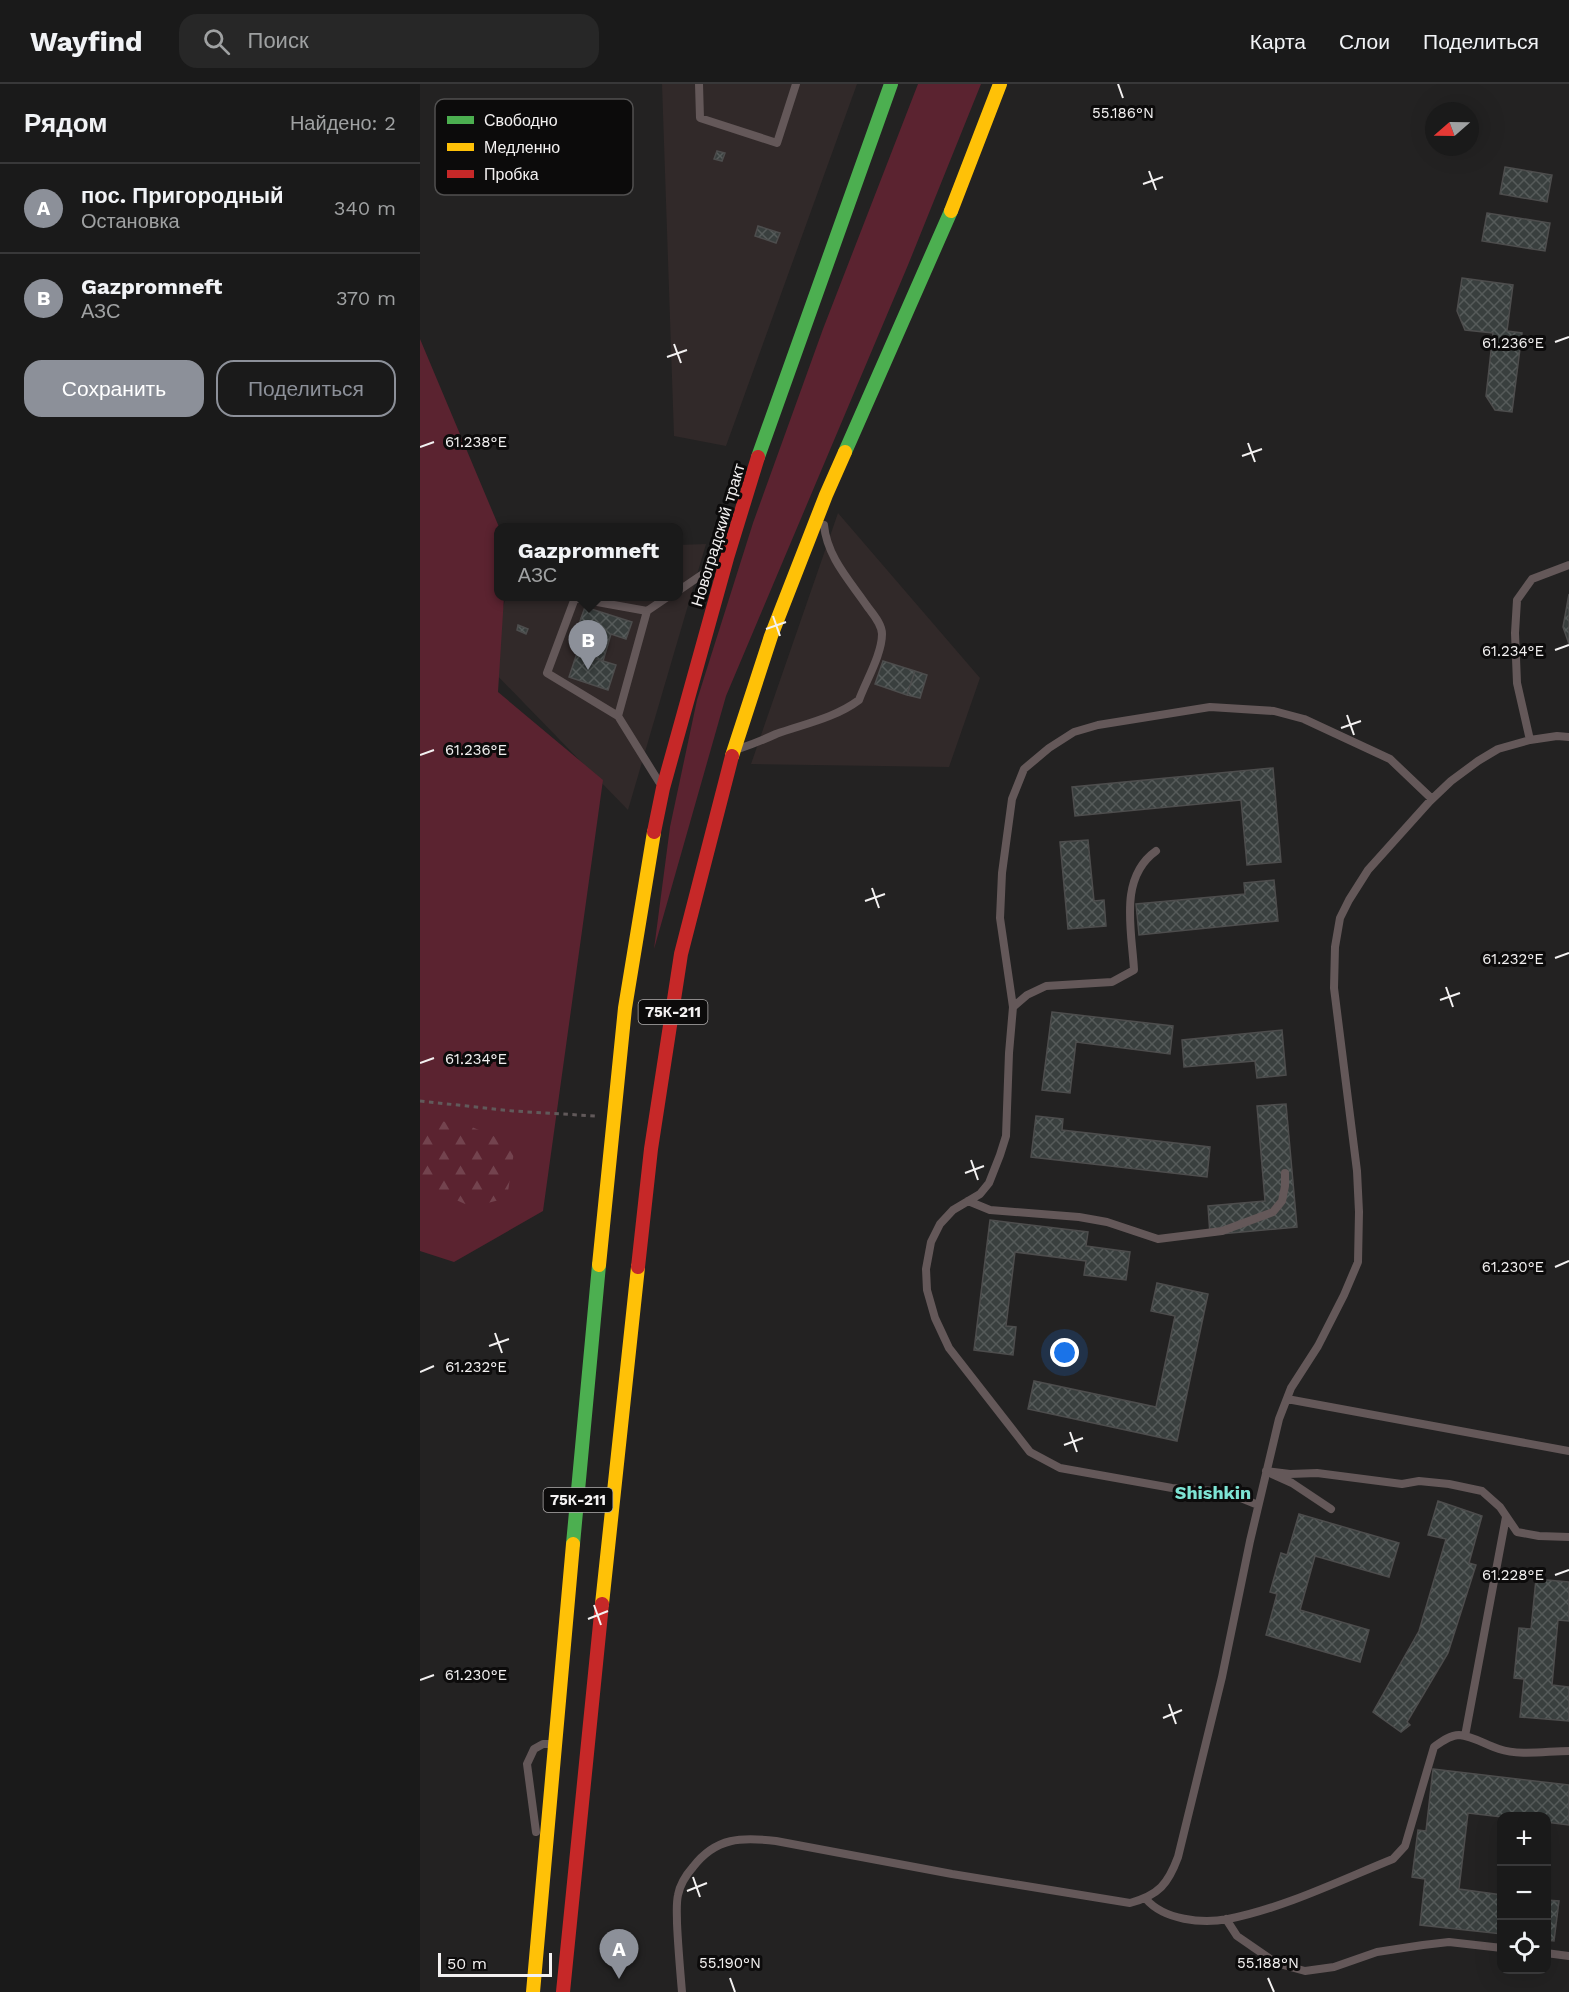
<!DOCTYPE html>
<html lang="ru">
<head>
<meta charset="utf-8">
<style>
  body { margin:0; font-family:"Work Sans",sans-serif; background:#272727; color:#f1f3f6 }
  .controls { position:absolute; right:18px; bottom:18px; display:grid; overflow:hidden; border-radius:12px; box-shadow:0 6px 24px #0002 }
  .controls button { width:54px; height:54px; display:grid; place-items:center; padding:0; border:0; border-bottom:2px solid #383839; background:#1a1a1a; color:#f1f3f6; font:30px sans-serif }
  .compass { position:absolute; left:1005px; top:18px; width:54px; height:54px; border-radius:50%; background:#1a1a1a; box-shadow:0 6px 24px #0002; rotate:250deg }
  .scale { position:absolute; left:18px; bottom:15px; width:114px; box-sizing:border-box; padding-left:6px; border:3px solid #f3f1f1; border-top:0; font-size:16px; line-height:21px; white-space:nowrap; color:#f3f1f1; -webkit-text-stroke:4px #0c0b0b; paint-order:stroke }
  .you { position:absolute; left:645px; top:1269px; width:21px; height:21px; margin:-15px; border:4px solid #fff; border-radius:50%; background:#1a73e8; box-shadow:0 0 0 9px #1a73e833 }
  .badge { display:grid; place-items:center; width:39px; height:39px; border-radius:50%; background:#8c9099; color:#fff; font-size:20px; font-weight:700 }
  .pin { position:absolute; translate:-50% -50px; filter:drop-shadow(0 2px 3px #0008) }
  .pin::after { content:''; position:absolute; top:32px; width:21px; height:18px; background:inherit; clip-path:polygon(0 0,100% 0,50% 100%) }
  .popup { position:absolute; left:74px; top:439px; width:189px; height:78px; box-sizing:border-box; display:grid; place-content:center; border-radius:12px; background:#1a1a1a; filter:drop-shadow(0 2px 4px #0005); font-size:20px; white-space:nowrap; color:#9fa1a2 }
  .popup b { font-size:22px; color:#f1f3f6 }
  .popup::after { content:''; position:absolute; left:50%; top:100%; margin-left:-12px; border:12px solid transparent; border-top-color:#1a1a1a }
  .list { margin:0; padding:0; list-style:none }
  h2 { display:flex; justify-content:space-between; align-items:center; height:78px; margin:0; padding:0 24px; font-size:26px }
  h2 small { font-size:20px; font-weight:400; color:#9fa1a2 }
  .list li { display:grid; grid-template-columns:39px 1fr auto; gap:18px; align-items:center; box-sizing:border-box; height:90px; padding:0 24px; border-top:2px solid #383839 }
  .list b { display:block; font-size:22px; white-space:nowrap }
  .list p { margin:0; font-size:20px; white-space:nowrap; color:#9fa1a2 }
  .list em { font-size:20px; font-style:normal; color:#9fa1a2 }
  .actions { display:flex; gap:12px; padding:18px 24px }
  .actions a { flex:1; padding:14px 0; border:2px solid #8c9099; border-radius:18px; text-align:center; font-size:21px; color:#8c9099 }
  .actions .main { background:#8c9099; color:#fff }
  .icon { flex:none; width:33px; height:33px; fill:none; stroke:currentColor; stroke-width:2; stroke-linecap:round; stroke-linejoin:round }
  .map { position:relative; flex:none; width:1149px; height:1908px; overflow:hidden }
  header { display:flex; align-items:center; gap:36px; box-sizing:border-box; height:84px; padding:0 30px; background:#1a1a1a; border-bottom:2px solid #383839 }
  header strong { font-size:28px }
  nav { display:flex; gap:33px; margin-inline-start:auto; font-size:21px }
  .search { width:420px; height:54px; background:#272727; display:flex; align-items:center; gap:15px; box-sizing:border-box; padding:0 21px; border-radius:18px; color:#9fa1a2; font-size:22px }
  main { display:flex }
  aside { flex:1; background:#1a1a1a }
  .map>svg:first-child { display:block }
  .built { fill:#312929 }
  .grass { fill:#5b2330 }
  .forest { fill:url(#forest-firs) }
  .building { fill:url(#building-cross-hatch); stroke:#4d4d4d; stroke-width:1.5 }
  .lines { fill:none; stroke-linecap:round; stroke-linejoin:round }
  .path { stroke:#61595a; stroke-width:3; stroke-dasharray:4.5 4.5; stroke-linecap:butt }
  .lane { stroke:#645859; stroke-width:8 }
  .fast { stroke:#4caf50; stroke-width:14 }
  .slow { stroke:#ffc107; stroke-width:14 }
  .jam { stroke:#c62828; stroke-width:14 }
  .ticks { fill:none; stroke:#f3f1f1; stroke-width:2 }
  .labels { text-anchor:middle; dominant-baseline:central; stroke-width:6; stroke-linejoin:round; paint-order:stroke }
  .shield { fill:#0c0b0b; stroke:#aeacac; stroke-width:1.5 }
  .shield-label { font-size:15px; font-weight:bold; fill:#f3f1f1 }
  .street-label { font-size:16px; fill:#f3f1f1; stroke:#0c0b0b }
  .neighbourhood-label { font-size:18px; font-weight:bold; fill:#7de4d4; stroke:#0c0b0b }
  .key { fill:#0c0b0b; stroke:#515050; stroke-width:1.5 }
  .key-label { font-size:16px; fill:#f3f1f1 }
  .ticks-label { font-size:15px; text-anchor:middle; fill:#f3f1f1; stroke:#0c0b0b; stroke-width:6; stroke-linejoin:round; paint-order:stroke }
</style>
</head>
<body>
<header>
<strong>Wayfind</strong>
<div class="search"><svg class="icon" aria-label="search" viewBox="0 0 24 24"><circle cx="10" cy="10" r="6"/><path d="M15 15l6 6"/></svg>Поиск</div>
<nav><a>Карта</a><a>Слои</a><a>Поделиться</a></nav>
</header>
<main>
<aside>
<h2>Рядом<small>Найдено: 2</small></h2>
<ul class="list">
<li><span class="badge">A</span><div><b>пос. Пригородный</b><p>Остановка</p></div><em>340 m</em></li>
<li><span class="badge">B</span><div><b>Gazpromneft</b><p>АЗС</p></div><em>370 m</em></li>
</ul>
<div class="actions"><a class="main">Сохранить</a><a>Поделиться</a></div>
</aside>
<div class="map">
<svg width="1149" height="1908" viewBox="0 0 1149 1908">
  <defs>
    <pattern id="forest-firs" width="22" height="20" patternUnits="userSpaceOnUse" patternTransform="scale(1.5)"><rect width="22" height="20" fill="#5b2330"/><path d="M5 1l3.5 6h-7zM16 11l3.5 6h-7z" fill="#73434e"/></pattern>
    <pattern id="building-cross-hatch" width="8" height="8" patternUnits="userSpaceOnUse" patternTransform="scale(1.5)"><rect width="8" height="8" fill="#393f3e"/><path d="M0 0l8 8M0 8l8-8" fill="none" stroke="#565b5a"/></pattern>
  </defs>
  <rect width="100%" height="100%" fill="#232222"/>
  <path class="built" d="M242,0H437L306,362L254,352Z
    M418,429L560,594L529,683L331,680Z
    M286,460L208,726L67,581L86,513L258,512V461Z"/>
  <path class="grass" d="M498,0H561L488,181L306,612L234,865L250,743L277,616L333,439L403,245Z
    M0,255L79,443L78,512L84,513L78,608L183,696L123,1127L34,1178L0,1167Z"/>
  <path class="forest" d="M0,1034L47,1041L95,1061L87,1114L52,1123L0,1100Z"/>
  <path class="building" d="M297,67L305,69L302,77L294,75Z
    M1085,83L1132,91L1127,118L1080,110Z
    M1067,129L1130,139L1125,167L1062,157Z
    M338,142L360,149L356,159L335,152Z
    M1042,194L1093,201L1087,247L1102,249L1092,328L1075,326L1066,312L1073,249L1045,246L1037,227Z
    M1149,510V560L1143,543Z
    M165,523L212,538L206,555L191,550L183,577L166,572L174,545L159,540Z
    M98,541L108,545L106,550L97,546Z
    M157,569L196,581L188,606L149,593Z
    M463,577L495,587L487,611L455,600Z
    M495,587L507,591L500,614L487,611Z
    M853,684L861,778L827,781L821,716L655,732L652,703Z
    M668,756L674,817L684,816L686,842L648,845L640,758Z
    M854,796L858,837L719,851L716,820L825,810L824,799Z
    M632,928L753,942L750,970L656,958L650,1009L622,1006Z
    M862,946L866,991L837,994L835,977L764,983L762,956Z
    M866,1020L877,1143L790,1151L788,1122L845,1117L837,1022Z
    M616,1032L643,1035L642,1046L790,1063L787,1093L611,1073Z
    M570,1136L668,1148L666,1162L710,1168L706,1196L664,1191L666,1177L595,1168L586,1242L596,1243L593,1271L554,1266Z
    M737,1199L788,1210L757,1357L608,1325L614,1297L736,1323L755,1232L731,1227Z
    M1018,1417L1062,1432L1049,1479L1056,1481L1028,1569L987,1638L990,1641L981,1648L953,1628L999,1547L1026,1455L1008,1451Z
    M879,1430L979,1459L969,1493L895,1472L880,1526L949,1546L940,1578L846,1551L857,1510L850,1508L861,1469L867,1471Z
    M1116,1495L1149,1498V1537L1138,1536L1132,1601L1149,1603V1637L1100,1633L1104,1595L1094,1594L1099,1544L1111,1545Z
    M1013,1685L1149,1701V1741L1126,1738V1732L1082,1733L1048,1729L1039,1805L1082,1811V1850L1000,1841L1005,1795L992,1793L998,1746L1006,1747Z
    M1126,1816L1139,1817L1134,1857L1126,1856Z"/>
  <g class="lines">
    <path class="path" d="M0,1017L93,1027L175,1032"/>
    <path class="lane" d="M279,0L280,34L357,59L376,0
      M258,507L299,479
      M198,632L127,589L155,514L227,527
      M1110,656L1097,599L1095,549L1097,516L1112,495L1149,481
      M321,664C333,660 345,655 356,650C384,640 415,634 439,616C446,597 462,570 462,550C462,540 453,530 447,522C430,497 407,473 404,441
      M239,698L198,632L227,527L249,512
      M736,767C698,794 712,847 714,886L692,898L626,902L607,911L593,923L589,969L586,1052L580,1071L569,1099L560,1110L533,1126L520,1140L511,1158L506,1185L507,1206L515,1234L529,1264L610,1368L640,1384L752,1404L794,1407L816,1412L838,1421
      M593,923L580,834L582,789L592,715L604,685L629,664L654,648L678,641L790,623L854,627L884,635L970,675L1012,715
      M548,1117L570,1126L659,1133L687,1138L738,1155L802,1147L853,1128L862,1117L865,1102V1089
      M867,1315L1149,1367
      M846,1387L870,1390L897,1389L982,1400L999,1397L1029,1400L1062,1407L1080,1423L1097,1448L1119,1452L1149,1453
      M852,1390L872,1399L911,1425
      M1045,1652L1086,1433
      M116,1748L107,1680L114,1665L123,1660H132
      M726,1815C744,1836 782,1840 808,1835C864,1824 921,1796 973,1775L985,1762L1014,1663C1021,1658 1030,1651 1039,1651C1053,1652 1066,1661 1079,1665C1100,1672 1127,1667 1149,1667
      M806,1835L817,1852L856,1879L885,1887L914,1883L957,1868L1003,1861L1029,1858L1082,1864
      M1126,1869L1149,1872
      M262,1908C260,1885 258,1862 257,1839C257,1830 256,1820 258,1811C260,1800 266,1791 273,1783C296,1753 322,1753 356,1757L532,1790L710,1819C739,1811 748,1800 758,1773L802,1593L830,1457L859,1335L871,1304L898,1262L924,1211L938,1178L939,1128L937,1087L914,904L915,863L920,834L929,816L948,786L1010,717L1031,697L1058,677L1078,665L1110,656L1137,652L1149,653"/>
    <path class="fast" d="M425,368L531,127
      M338,373L471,0
      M153,1460L179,1181"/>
    <path class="slow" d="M531,127L580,0
      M312,672L351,552L406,411L425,368
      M179,1181L205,924L234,748
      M182,1520L218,1183
      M113,1908L153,1460"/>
    <path class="jam" d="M234,748L243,704L307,474L338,373
      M218,1183L231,1065L261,870L312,672
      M143,1908L182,1520"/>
  </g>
  <path class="ticks" d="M698,0L703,14M729,87L736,106M723,100L743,93M1135,258L1149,253M254,260L261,279M247,273L267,266M828,359L835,378M0,363L14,358M822,372L842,365M353,532L360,552M346,545L366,538M1135,566L1149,561M927,631L934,651M921,644L941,637M0,671L14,666M452,804L459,824M445,817L465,810M1135,874L1149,869M1026,903L1033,923M1020,916L1040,909M0,979L14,974M551,1076L558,1096M545,1089L564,1082M1135,1183L1149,1177M75,1249L82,1269M69,1262L89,1255M0,1288L14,1282M650,1348L657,1368M644,1361L663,1354M1135,1491L1149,1486M174,1521L181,1541M168,1535L188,1527M0,1596L14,1591M749,1620L756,1640M743,1634L762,1626M273,1793L280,1813M267,1807L287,1799M310,1894L315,1908M848,1894L854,1908"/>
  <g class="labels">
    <g class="shield">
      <rect x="218.5" y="916" width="69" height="24" rx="4.5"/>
      <rect x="123.5" y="1404" width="69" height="24" rx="4.5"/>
    </g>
    <g class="shield-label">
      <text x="253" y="928">75К-211</text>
      <text x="158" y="1416">75К-211</text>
    </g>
    <g class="street-label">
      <text transform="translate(298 451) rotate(-73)">Новоградский тракт</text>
    </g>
    <g class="neighbourhood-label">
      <text x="793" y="1408">Shishkin</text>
    </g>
  </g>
  <rect x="15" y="15" width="198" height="96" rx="9" class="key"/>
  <rect x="27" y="32" width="27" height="8" fill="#4caf50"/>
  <rect x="27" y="59" width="27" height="8" fill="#ffc107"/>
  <rect x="27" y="86" width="27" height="8" fill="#c62828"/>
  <g class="key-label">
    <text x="64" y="42">Свободно</text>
    <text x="64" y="69">Медленно</text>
    <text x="64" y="96">Пробка</text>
  </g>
  <g class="ticks-label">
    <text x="703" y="34">55.186°N</text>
    <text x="1093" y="264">61.236°E</text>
    <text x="56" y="363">61.238°E</text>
    <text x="1093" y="572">61.234°E</text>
    <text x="56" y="671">61.236°E</text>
    <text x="1093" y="880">61.232°E</text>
    <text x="56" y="980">61.234°E</text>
    <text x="1093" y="1188">61.230°E</text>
    <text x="56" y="1288">61.232°E</text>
    <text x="1093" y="1496">61.228°E</text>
    <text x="56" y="1596">61.230°E</text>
    <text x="310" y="1884">55.190°N</text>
    <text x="848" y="1884">55.188°N</text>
  </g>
</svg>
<div class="controls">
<button>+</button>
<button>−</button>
<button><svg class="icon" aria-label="locate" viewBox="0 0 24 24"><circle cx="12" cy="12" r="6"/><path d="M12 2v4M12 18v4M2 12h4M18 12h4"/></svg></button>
</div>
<svg class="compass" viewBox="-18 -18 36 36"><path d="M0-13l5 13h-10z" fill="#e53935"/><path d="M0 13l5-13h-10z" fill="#9fa1a2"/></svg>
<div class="scale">50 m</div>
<div class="you"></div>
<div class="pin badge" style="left:199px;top:1895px">A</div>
<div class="pin badge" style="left:168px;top:586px">B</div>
<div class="popup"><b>Gazpromneft</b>АЗС</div>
</div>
</main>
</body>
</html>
